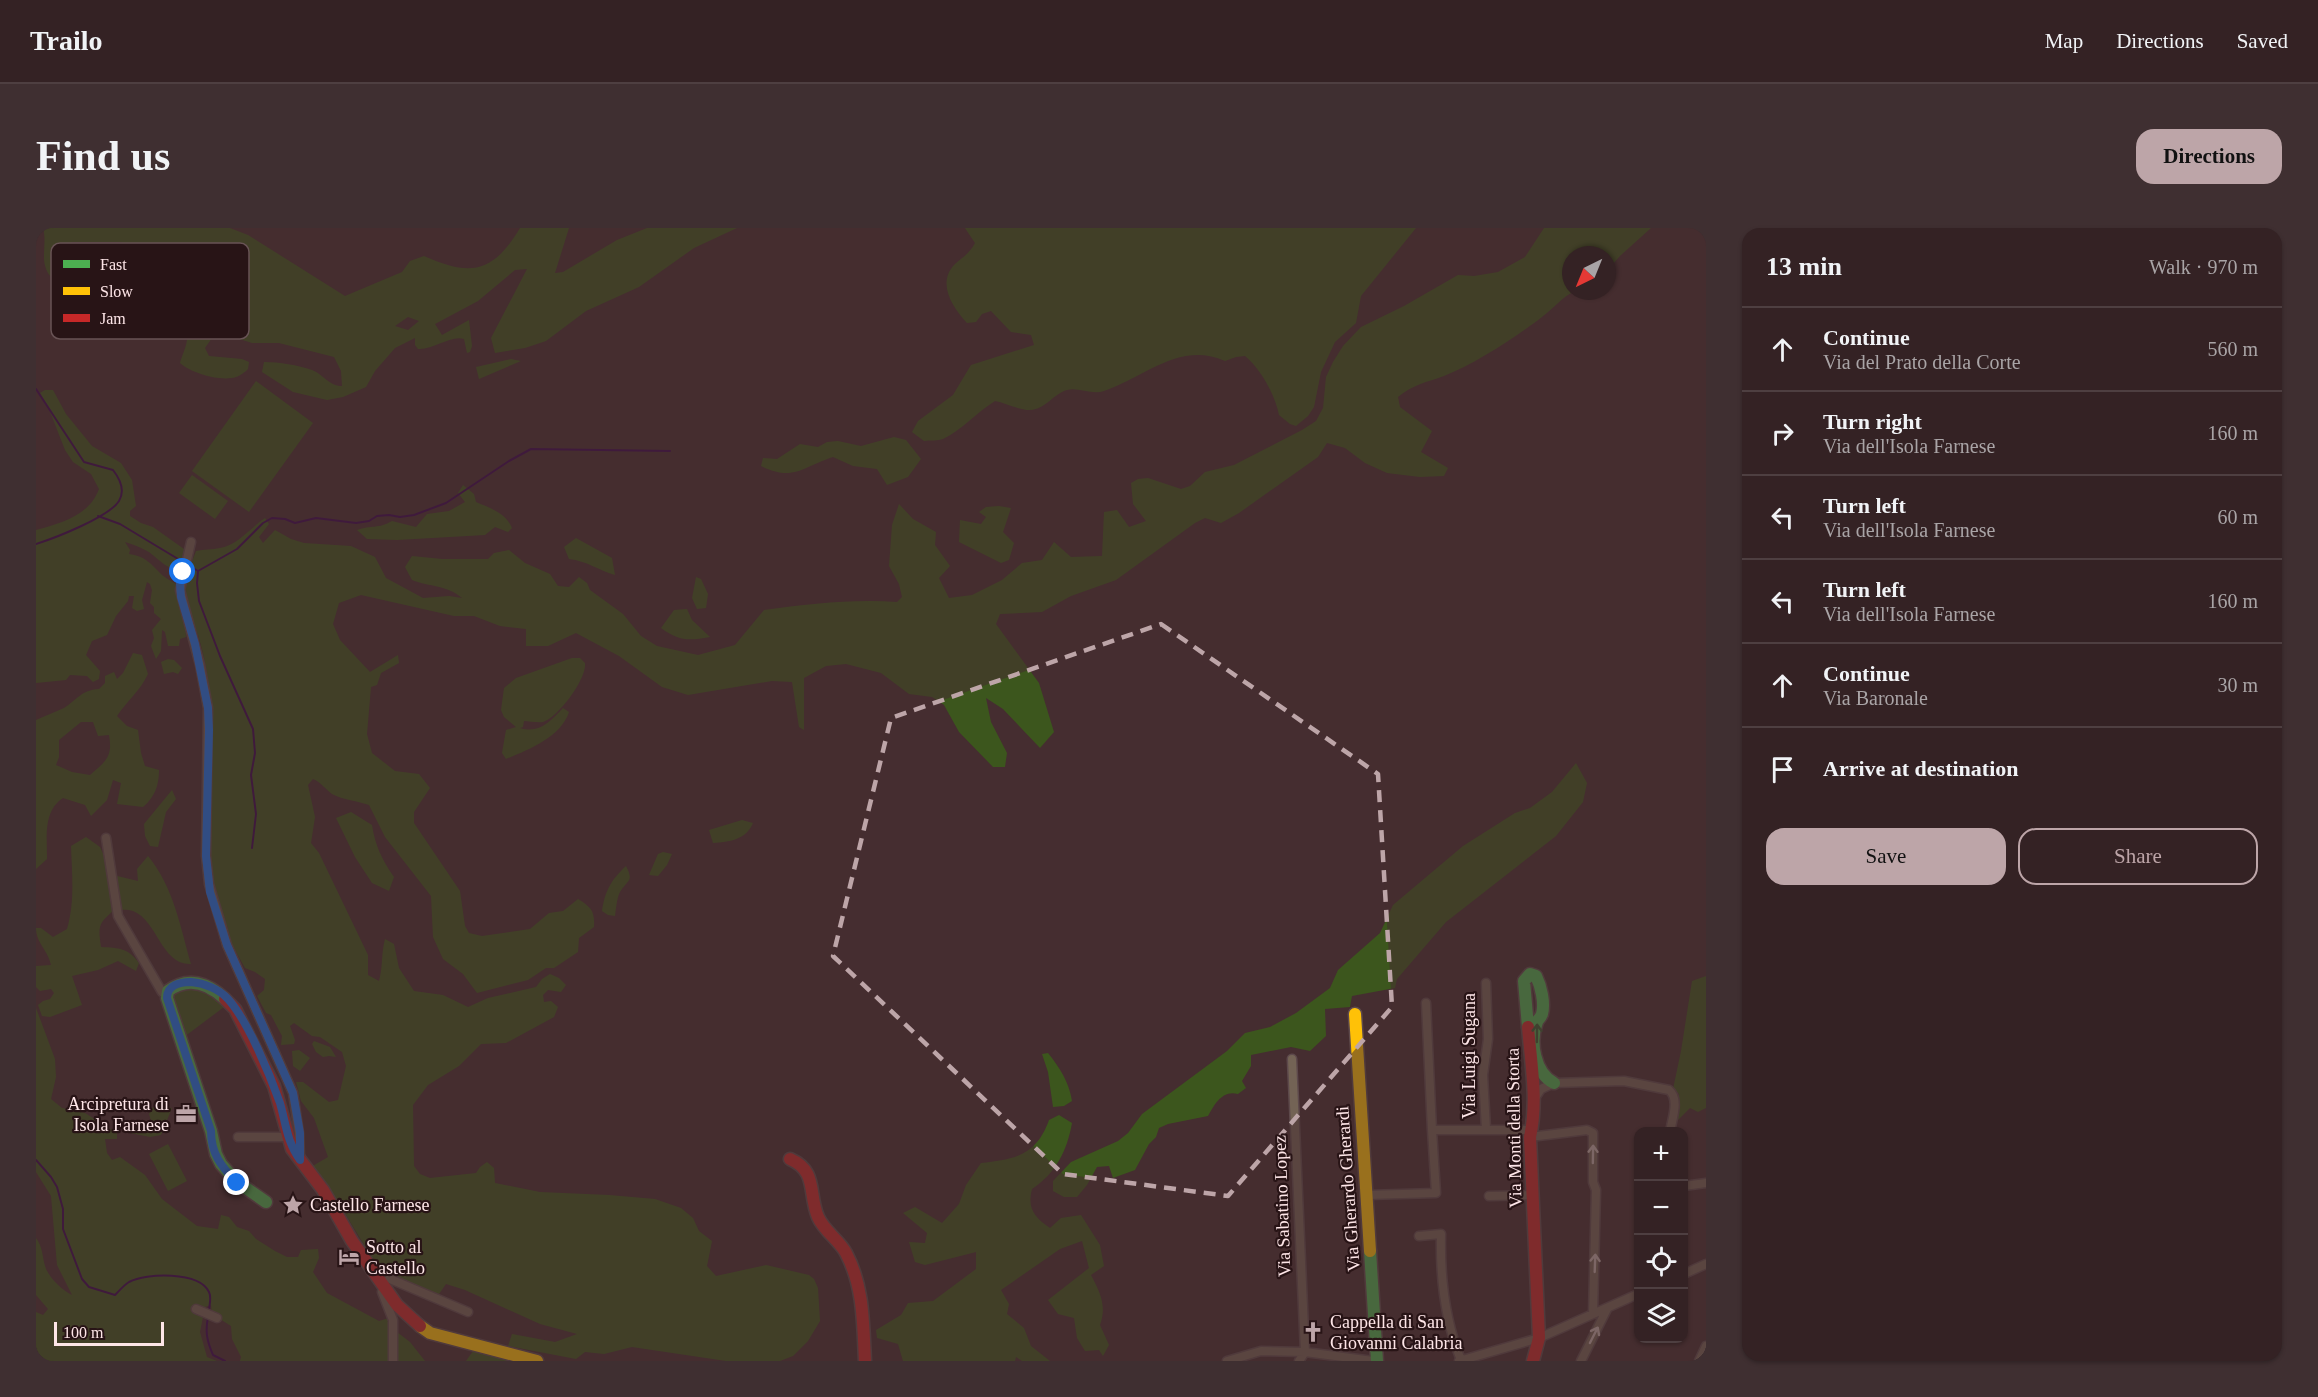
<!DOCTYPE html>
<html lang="en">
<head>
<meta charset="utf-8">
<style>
  body { margin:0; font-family:"Times New Roman",serif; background:#3f2f31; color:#f1f3f6 }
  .controls { position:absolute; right:18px; bottom:18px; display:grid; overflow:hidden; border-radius:12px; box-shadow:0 2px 4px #0004 }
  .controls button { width:54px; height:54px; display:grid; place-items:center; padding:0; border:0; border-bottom:2px solid #4e3f41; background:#342224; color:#f1f3f6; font:30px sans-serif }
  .compass { position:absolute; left:1526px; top:18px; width:54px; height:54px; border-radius:50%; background:#342224; box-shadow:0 2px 4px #0004; rotate:223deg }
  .scale { position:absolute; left:18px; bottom:15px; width:110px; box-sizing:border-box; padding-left:6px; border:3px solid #fee6e8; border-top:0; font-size:16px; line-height:21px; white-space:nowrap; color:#fee6e8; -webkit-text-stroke:4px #281416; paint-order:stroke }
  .stop { position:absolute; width:18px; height:18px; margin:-14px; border:4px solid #1a73e8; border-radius:50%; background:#fff }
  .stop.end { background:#1a73e8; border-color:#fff; box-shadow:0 2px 6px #0008 }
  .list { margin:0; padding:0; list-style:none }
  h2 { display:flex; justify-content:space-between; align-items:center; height:78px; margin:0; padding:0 24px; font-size:26px }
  h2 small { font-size:20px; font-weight:400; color:#a9a4a6 }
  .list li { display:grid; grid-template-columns:39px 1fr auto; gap:18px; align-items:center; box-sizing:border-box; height:84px; padding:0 24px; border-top:2px solid #4e3f41 }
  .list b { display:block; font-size:22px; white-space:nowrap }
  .list p { margin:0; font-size:20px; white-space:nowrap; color:#a9a4a6 }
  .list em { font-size:20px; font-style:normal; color:#a9a4a6 }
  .actions { display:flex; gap:12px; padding:18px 24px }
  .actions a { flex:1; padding:14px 0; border:2px solid #bda5a8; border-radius:18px; text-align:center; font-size:21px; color:#bda5a8 }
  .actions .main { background:#bda5a8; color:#111 }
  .icon { flex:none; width:33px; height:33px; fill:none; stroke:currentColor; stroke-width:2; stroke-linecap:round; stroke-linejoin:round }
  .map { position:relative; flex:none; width:1670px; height:1133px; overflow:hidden; border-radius:18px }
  header { display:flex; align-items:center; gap:36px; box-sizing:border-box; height:84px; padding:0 30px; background:#342224; border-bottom:2px solid #4e3f41 }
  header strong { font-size:28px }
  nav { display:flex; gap:33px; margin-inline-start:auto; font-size:21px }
  .intro { display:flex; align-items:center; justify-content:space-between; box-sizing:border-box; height:144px; padding:0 36px }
  h1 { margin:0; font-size:42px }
  .button { padding:15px 27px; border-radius:18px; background:#bda5a8; color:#111; font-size:21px; font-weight:700 }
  main { display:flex; gap:36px; padding:0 36px }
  aside { flex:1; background:#342224; border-radius:18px; box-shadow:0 2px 4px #0004 }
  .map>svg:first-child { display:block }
  .green { fill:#3c561d; fill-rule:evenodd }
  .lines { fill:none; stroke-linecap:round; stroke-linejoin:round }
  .stream { stroke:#39044c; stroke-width:2 }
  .street-casing { stroke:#5d494b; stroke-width:11 }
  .fast-casing { stroke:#5d494b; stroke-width:15 }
  .slow-casing { stroke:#5d494b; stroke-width:15 }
  .jam-casing { stroke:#5d494b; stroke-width:15 }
  .street { stroke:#736355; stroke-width:8 }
  .fast { stroke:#4caf50; stroke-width:12 }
  .slow { stroke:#ffc107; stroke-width:12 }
  .jam { stroke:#c62828; stroke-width:12 }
  .oneway { stroke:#385a30 }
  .oneway2 { stroke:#bfaba6 }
  .route { stroke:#1a73e8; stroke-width:8 }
  .marked { fill:none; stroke:#bda5a8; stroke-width:4.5; stroke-dasharray:12 8; stroke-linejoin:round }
  .labels { text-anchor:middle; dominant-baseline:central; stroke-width:4.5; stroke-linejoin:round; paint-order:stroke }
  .street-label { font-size:18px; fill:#fee6e8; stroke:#281416 }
  .poi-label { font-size:18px; fill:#fee6e8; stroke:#281416; text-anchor:start }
  .key { fill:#281416; stroke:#685355; stroke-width:1.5 }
  .key-label { font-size:16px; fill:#fee6e8 }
</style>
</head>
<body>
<header>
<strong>Trailo</strong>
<nav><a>Map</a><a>Directions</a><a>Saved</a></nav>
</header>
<div class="intro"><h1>Find us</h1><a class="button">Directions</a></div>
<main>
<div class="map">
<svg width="1670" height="1133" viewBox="0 0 1670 1133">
  <rect width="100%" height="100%" fill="#452d30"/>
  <path class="green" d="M7,0H194L212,7L309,68L366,44L374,33L388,28C435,49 457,45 484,0H533L519,45L527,44L581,12L611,0H701L658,20L603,59L550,83L510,113L489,120L459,125L455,110L491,41L479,42L442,73L399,96L406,107L433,92L436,118L434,124L431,125L428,111C414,107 398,122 382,121L379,117V110L359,120L339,143L330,159L307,169L291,172L257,164L226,144L228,134C243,134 262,137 276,142C288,147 293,158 306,158L305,143L298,129L243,115H216L194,108L178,83L171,57L162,42L128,26L84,14H37L23,21L18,35L66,43L153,68L165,81L176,110L169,120L173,128L206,131L213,134L212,141C209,144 204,148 200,149C185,154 155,145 144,135C146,127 152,116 151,108C150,80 89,65 66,61C48,58 30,68 15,49C2,34 12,17 7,0ZM372,89L383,93L372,102L359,98Z
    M929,0H1380L1325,68L1320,95L1299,114L1285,144L1278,179L1272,188L1260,198L1254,196L1243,187C1239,167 1225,141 1209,128L1200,129L1189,133C1144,113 1109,149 1068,163C1056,167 1042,159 1031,162C1017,166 1010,181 994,182C983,182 970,175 959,173C941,184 926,202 907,211C902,213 894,212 888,213L876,204L882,193L917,167L935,137L998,117L995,107L975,104L955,83L946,86L940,94L931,95C917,80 900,55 919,36C927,29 934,25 939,15Z
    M1508,0H1615L1584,28L1571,43V27H1535V63H1539C1526,69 1518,80 1506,89C1480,109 1439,136 1408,148C1391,154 1376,157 1362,169L1364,179L1396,203L1385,224L1412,240L1408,248L1384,249L1351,245L1329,235L1309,220L1291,215L1282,229L1203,285L1185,295L1169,290L1159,295L1080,352L1035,368L1006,384L964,386L960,396L1003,455L1018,504L1004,520L967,481L950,470L955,494L971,525L969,539H957L923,504L908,477L896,469L873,466L845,445L810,436L790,438L768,450V502L763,499L756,454L736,453L652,467L626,459L583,428L540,405L512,418H490V401L464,398L438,388H418L325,367L303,375L297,396L304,412L334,444L362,427L363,435L345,445L341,457L335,459L331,506L336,525L359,543L383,546L394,560L378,584V595L424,663L429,698L433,705L446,708L494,701L513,685L527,683L542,671C555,679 559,683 558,699L543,710L542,724L518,740H510L492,752L441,765L427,746L407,731L397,709L395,668L349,609L333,577C322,573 307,572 296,566C289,561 286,555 277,551L272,557L279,589L275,615L283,625L332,727V747L343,753C347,739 345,726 349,711L358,716L363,740L378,763L407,767L432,779L452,770L500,759L506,751L514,746L523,750L530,757L525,764L512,762L507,767L508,774L515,773L522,779L518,789L470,815L445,816L423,838L392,857L377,877L378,938L384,946L394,950L440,945L444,939L451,934L458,940L459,955L504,964L573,967L619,971L645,980L657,990L663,1003L676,1013L671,1038L680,1048L730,1037L773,1047L778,1051L782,1060L784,1093L772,1113L757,1128L744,1133H690L596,1119L568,1126L549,1124L540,1131L472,1118L476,1106L519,1114L541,1106L504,1096L429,1062L410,1056L401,1069L341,1038L305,979L275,939L292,929L278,890L265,873L260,854H267L293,874L302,872L310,838L306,824L284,809L276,808L258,795L254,798L259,812L258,816L245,817L246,808L235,787L230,785L221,768L228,762L229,751L219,744L209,740L195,715L191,698L184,689L172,636L176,485C173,459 170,432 162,407C157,393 147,379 148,363C149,349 155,336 160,323C168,321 176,322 184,320C202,317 214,300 229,290L233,296L223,309L227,315L239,302L255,311L268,315L315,318L339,329L350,350L387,370L413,368L426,370C411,357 394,359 376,352L369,339L376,328L406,331H452L458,325L473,322L489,335L514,346L522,358L533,359L543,349L551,355L554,362L587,386L605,408L621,418L662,427L699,417L728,382C772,376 817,371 861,374L866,369L863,356L853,338L856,297L863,276L877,291L900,304L899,317L914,338L903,350L913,370L936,367L966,352L986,335L1006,332L1018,314L1035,329L1066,328L1068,284L1081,282L1093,299L1110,293L1097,276L1095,255L1102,251L1112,250L1145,261L1154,258L1169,244L1198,237L1266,202L1280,193L1287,180L1290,149L1297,134L1307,118L1325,99L1368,78L1422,47L1438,48L1462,44L1489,29Z
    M475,131L485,133L443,151L440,139Z
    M220,153L277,195L213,284L156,243Z
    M9,162H17L30,186L56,218L85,235L96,252L100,278L94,283V288L105,295L117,299L148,321C149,325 149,330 146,334C137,351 120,327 111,323C104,319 96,316 89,314L94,322L93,326C109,328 114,335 125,346C129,350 136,353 141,357L149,392L150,409L144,411L143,418H132L129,404L126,402L125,423L120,431L115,418L118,410L116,402L125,391L118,385V379L114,375L116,362L114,356L111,354L106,372L108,381L101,383L96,380L98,368H93L92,373L80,388L71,407L56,413L50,427L64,443L63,451L57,454L51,448L34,447L30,452L0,455V302C25,295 53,288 63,261L55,246L37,234L29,222L13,181L4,165Z
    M858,209L870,212L885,231L872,249L851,257L841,241L817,238L797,229C766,239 758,254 725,238L727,230L741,231L764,216L782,219L791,214L802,213L825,218Z
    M156,247L192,273L179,291L143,265Z
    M427,257L438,266L440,274C454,280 470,285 476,300L472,304L459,299L449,307L361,312L331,311L321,302C335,297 343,301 356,293L380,299L391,286L413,283L429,274L422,265Z
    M963,278L975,280L967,304L978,315L973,332L965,335L923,314L924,292L945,296L950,289L943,284L950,279Z
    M540,310L576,330L579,347C562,342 551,333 533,331L528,319Z
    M660,349L665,351L672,366L670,380L661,381L656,370Z
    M651,381L656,392L674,409C652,413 643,413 625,400L638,382Z
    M97,425L106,427L112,446C104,463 91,473 81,488L91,498L102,502L105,525L109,538L123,542C123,557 119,569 107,579L81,576L85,555L77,552L71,572L55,588L49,577L27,570C7,583 11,609 11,631L0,641V492C9,488 19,484 28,480C41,472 45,462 63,461L69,455V448L78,444L81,451L87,445ZM45,494H57L62,508L73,507C77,529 70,533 54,547L36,544L20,537L23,529V512Z
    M536,430H544L549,435C551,451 522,489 507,494C502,495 493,493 488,493L487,499L484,500C503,506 514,494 527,480L533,484C525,509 492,522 470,531L466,525L470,502L480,499L468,489L465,482L468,460L480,450Z
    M132,431L138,432L146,440L142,446L137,444L128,446L125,434Z
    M1540,535L1551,555L1547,574L1520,608L1410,694L1361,751L1359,760L1316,768L1314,779L1289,781L1290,808L1274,823L1255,819L1215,827V838L1206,853L1210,860L1202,866C1186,862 1179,876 1172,888L1132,896L1123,900L1120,909L1113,916L1099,942L1077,950L1073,938L1061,939L1051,957L1041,969H1028L1017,963V953L1035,934L1082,913L1092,905L1106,886L1191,823L1209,805L1234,799L1260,785L1294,760L1302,742L1344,705L1357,677L1427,618L1479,585L1494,580L1516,564Z
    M136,562L140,571L130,584L122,619L114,618L109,608L108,596Z
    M315,584L336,597C339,617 346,632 358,649L353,663L336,655L319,629L300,590Z
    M706,592L717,595C710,612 693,614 677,615L673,602Z
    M50,609L64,619L77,647L102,653L101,641L112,628C138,660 144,698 155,736C125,737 122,693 97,683C92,681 84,682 78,682C62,696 62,698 65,719C83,720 92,720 103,735L100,743L82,733L62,742L36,748L46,777L14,789L6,788L2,777L7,773L14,771L18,765L15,761L4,763L0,759V738L15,737C12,722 0,715 0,700H5L17,709L31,701C39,674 36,646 35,618Z
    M627,624L636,626L631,637L622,648L613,647L622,626Z
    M590,638C598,654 592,651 584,664C581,669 580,681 579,688L572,687L566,683C569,663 575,652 590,638Z
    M1670,748V880L1662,884L1654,880L1635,899L1643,866L1637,861L1645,823L1656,753Z
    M146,760C168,759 174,764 192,776L148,809L134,768Z
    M0,780L19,831L20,849L15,871L26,880L49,885L81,905V911H69L71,925L76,932L84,929L109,947L126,971L161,998L182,1001L185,987L193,989L201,999L213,1003L220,1011L239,1023L251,1029H262L265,1022L282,1021L283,1030L277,1044L291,1065L343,1093L353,1090V1133H204L205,1129L196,1111L195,1098L176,1086L175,1077L169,1079L164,1104L171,1129L181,1133H0V1084L7,1087L12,1081L0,1067V1010C7,1020 6,1027 9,1038C12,1049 27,1063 36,1067L21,1037L15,968L0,944Z
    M278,813L294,819L300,829L293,828L287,829L280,824L276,816Z
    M263,822L274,830L264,843L257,838L256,823Z
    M1012,825C1024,840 1033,854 1036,873L1028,878L1017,879L1012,844L1006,826Z
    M129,878L136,880L125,907L114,909L89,904L97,900L114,902L116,896L113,886L117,879Z
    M1023,887L1036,895C1031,923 1020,945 996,961C991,980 998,989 1014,1000L1025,990L1045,987L1064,1017L1068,1038L1055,1047C1064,1064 1071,1078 1064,1097L1073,1117L1067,1128L1063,1122L1049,1123L1041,1110L1038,1090L1022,1086L1012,1072L1053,1040L1046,1013L1024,1021L965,1062L973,1076L971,1086L988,1100L995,1118L1014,1133H986L980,1129L979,1133H867L862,1116L841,1110L840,1102L865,1087L872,1075L897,1073L940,1041V1024L889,1037L879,1034L873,1014L889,1015L891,1005L867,985L879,979L906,995L923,976L930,957L945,935C979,931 1000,928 1013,892Z
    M132,916L151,953L132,963L113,926Z
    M361,1104L374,1114L389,1133H360Z
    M437,1123L455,1124L487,1133H430Z"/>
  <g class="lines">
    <path class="stream" d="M0,161L48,234L77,242C84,251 89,263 83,273C73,289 19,310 0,316
      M62,288L84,296L162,343L161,355L163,373L184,428L217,501L219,525L215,547L220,586L216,620
      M162,343L201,321L227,295L236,290L249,291L259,295L280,290L320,295L333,293L341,288L353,287L364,289L378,287L410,275L473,233L495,221L634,223
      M0,932L15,949L21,959L27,981V1001L46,1051L53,1059L79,1067C83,1063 88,1057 93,1054C110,1045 163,1043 173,1064C176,1070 173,1077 173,1083
      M172,1089C169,1104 171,1113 177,1127L189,1133"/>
    <g class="street-casing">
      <path id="street" d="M155,314L144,362L164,437L172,480L170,628L173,656L191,717L257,865L263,905L264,931
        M70,610L82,688L126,764
        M1390,775L1396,902
        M1256,831L1269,1124L1263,1133
        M1499,870L1505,861L1518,855L1588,853L1633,862C1644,871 1636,891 1634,904
        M1450,901L1447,847L1452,811L1450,755
        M202,909H251
        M1494,909L1551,902L1557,905V954L1560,962L1557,1086
        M1648,958L1670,955
        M1331,967L1400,965L1396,902H1494
        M1453,968L1497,967
        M1383,1008L1405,1006C1404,1049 1409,1093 1425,1132
        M340,1045L432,1084
        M1648,1046L1670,1036
        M346,1064L357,1092V1133
        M160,1081L181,1090
        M1191,1133L1225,1123L1269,1124L1337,1133
        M1423,1133L1503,1110L1602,1066
        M1545,1133L1571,1081
        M1663,1133L1670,1118"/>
    </g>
    <g class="fast-casing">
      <path id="fast" d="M189,771C172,755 152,748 132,763L131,770L175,903L180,926L185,936L200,953L230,974
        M1492,799L1488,753L1494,746L1500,748C1505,758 1509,775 1506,786C1504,791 1503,790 1501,794C1493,814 1499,845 1518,855
        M1334,1023L1341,1133"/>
    </g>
    <g class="slow-casing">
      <path id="slow" d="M1319,786L1334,1023
        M384,1098L394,1105L501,1133"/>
    </g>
    <g class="jam-casing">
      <path id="jam" d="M189,771L199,781L238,858L256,921L287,962L316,1013L361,1077L384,1098
        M1492,799C1495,836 1502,873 1494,909L1503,1110L1497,1133
        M754,931C782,943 772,966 782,989C788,1003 803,1012 810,1025C828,1059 827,1096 829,1133"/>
    </g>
    <use href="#street" class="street"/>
    <use href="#fast" class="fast"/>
    <use href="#slow" class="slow"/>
    <use href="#jam" class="jam"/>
  </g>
  <defs><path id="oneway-shaft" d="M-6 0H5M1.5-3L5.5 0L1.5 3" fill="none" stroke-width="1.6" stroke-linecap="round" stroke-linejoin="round" transform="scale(1.5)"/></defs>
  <use class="oneway" href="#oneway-shaft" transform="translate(1501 805) rotate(-89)"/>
  <g class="oneway2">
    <use href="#oneway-shaft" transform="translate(1557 926) rotate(-89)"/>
    <use href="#oneway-shaft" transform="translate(1559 1035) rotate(-88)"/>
    <use href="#oneway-shaft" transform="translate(1558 1107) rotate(-63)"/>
  </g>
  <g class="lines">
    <path class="route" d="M147,344L144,356L145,369L159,416L172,480L173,502L170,628L174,664L191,717L257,865L264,905V932C251,914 250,896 244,875C234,847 212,793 192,771C183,761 168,755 155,754C144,754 131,757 131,770L175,903C175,926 185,938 201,955"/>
  </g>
  <path d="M0 0H1670V1133H0ZM1125,396L1342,546L1356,779L1192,968L1027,946L797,728L855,490Z" fill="#452d30" fill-opacity=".55" fill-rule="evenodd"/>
  <path class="marked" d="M1125,396L1342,546L1356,779L1192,968L1027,946L797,728L855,490Z"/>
  <defs>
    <g id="office-bare" transform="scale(1.62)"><path d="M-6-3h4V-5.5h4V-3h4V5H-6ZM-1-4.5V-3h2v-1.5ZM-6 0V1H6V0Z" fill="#bda5a8" stroke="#281416" stroke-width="2.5" paint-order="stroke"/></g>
    <g id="sight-bare" transform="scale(1.62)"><path d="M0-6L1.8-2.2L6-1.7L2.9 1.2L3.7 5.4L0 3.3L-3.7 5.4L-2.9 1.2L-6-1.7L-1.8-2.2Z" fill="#bda5a8" stroke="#281416" stroke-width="2.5" paint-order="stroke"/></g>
    <g id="hotel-bare" transform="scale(1.62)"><path d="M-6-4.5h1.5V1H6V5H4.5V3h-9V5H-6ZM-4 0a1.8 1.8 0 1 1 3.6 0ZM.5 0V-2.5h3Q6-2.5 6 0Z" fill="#bda5a8" stroke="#281416" stroke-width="2.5" paint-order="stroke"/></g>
    <g id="church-bare" transform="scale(1.62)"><path d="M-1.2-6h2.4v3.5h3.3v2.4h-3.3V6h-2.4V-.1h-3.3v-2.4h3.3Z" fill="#bda5a8" stroke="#281416" stroke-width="2.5" paint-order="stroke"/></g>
  </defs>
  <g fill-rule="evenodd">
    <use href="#office-bare" x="150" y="886"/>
    <use href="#sight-bare" x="257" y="977"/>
    <use href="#hotel-bare" x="313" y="1029"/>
    <use href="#church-bare" x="1277" y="1104"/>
  </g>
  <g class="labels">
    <g class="street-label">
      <text transform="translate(1433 828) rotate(-90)">Via Luigi Sugana</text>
      <text transform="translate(1478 900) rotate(-91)">Via Monti della Storta</text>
      <text transform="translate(1312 961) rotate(-94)">Via Gherardo Gherardi</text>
      <text transform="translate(1246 978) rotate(-92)">Via Sabatino Lopez</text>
    </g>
    <g class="poi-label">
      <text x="133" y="876" text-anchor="end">Arcipretura di<tspan x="133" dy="21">Isola Farnese</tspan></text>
      <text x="274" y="977">Castello Farnese</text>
      <text x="330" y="1019">Sotto al<tspan x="330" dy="21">Castello</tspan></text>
      <text x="1294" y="1094">Cappella di San<tspan x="1294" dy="21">Giovanni Calabria</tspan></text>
    </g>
  </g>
  <rect x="15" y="15" width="198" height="96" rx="9" class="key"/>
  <rect x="27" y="32" width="27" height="8" fill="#4caf50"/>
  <rect x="27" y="59" width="27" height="8" fill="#ffc107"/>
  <rect x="27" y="86" width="27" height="8" fill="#c62828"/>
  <g class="key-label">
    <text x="64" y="42">Fast</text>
    <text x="64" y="69">Slow</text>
    <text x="64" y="96">Jam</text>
  </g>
</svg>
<div class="controls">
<button>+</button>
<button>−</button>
<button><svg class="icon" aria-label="locate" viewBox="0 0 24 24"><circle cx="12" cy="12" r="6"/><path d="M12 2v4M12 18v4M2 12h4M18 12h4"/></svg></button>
<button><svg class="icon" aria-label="layers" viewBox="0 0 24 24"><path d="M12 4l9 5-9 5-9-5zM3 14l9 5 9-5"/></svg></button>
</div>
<svg class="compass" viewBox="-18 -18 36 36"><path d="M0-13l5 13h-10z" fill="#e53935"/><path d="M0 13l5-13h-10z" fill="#a9a4a6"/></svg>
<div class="scale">100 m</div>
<div class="stop" style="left:147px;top:344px"></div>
<div class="stop end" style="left:201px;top:955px"></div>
</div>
<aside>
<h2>13 min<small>Walk · 970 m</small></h2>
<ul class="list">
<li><svg class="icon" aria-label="ahead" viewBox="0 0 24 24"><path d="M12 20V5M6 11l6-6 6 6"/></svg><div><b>Continue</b><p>Via del Prato della Corte</p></div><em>560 m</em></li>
<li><svg class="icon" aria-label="right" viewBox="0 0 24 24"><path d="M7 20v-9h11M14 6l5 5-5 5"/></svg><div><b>Turn right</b><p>Via dell'Isola Farnese</p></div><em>160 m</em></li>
<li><svg class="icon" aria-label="left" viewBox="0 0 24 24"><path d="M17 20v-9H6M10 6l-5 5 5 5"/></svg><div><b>Turn left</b><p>Via dell'Isola Farnese</p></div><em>60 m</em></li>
<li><svg class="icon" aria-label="left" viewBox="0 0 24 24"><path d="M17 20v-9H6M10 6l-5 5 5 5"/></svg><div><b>Turn left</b><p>Via dell'Isola Farnese</p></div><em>160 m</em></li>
<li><svg class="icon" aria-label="ahead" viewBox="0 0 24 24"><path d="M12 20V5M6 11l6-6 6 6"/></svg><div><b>Continue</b><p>Via Baronale</p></div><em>30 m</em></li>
<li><svg class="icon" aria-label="arrive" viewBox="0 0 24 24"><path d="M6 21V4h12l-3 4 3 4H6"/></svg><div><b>Arrive at destination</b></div></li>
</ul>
<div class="actions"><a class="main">Save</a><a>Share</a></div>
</aside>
</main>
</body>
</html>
